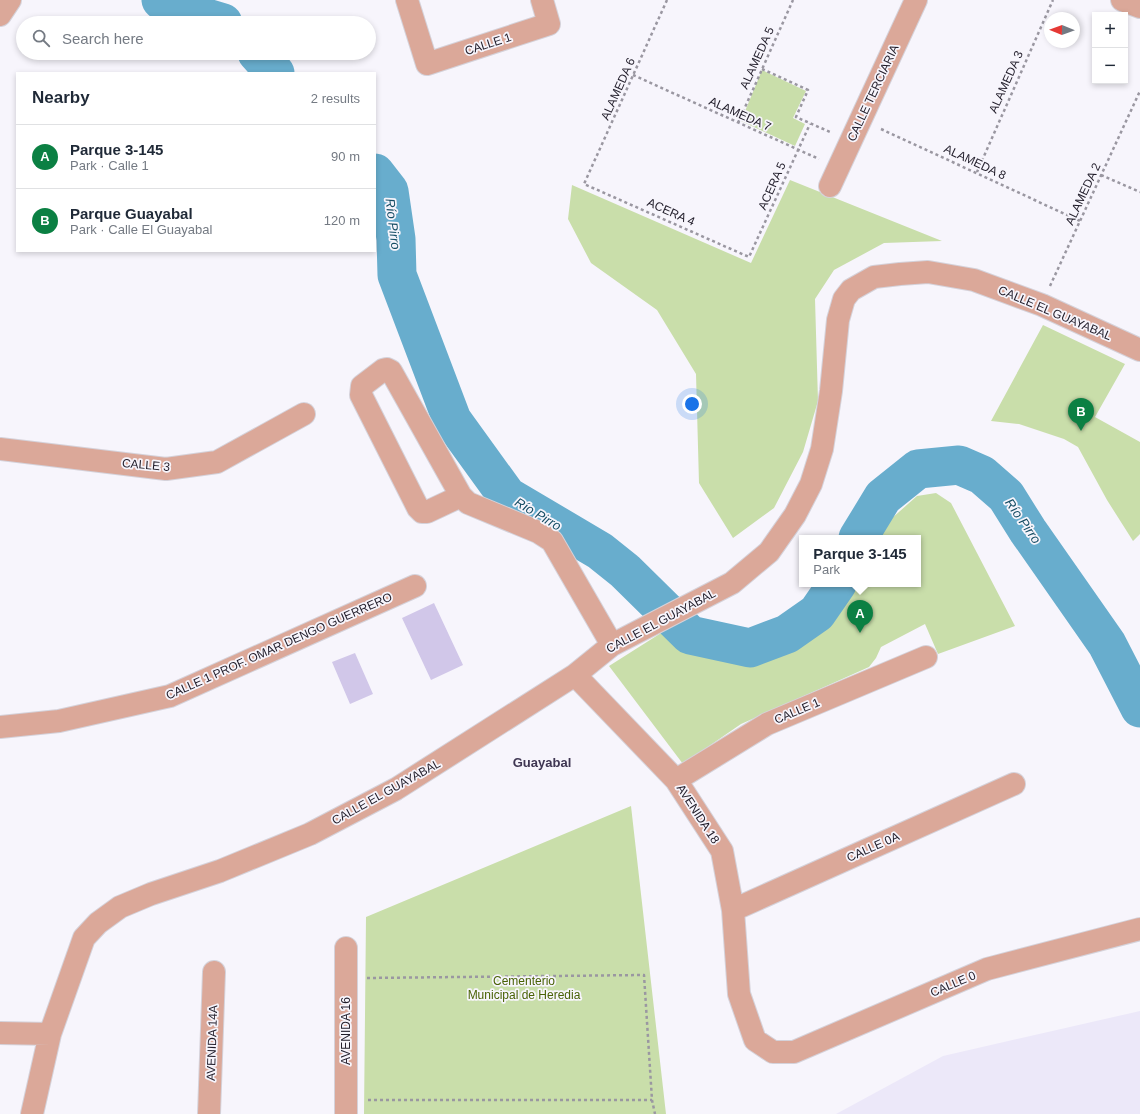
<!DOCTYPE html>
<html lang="en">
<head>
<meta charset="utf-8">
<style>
  body { margin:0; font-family:Arial,sans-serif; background:#f6f6f7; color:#1f2937 }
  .controls { position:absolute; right:12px; top:12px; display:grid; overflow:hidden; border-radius:0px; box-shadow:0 2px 6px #0003 }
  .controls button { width:36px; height:36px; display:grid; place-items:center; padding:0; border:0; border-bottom:1px solid #e0e1e3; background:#fff; color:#1f2937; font:20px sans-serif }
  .compass { position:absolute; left:1044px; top:12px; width:36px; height:36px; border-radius:50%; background:#fff; box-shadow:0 2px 6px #0003; rotate:271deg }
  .you { position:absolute; left:692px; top:404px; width:14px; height:14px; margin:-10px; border:3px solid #fff; border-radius:50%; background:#1a73e8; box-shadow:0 0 0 6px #1a73e833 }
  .badge { display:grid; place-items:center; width:26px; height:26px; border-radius:50%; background:#0b8043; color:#fff; font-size:13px; font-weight:700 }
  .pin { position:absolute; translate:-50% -33px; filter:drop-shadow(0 1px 2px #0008) }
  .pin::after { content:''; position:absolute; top:21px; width:14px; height:12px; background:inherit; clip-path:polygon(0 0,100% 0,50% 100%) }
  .popup { position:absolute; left:799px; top:535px; width:122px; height:52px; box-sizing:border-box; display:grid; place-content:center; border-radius:0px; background:#fff; filter:drop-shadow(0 1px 3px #0005); font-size:13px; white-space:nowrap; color:#747a83 }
  .popup b { font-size:15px; color:#1f2937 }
  .popup::after { content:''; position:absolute; left:50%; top:100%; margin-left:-8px; border:8px solid transparent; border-top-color:#fff }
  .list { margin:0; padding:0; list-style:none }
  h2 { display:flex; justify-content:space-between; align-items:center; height:52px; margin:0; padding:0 16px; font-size:17px }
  h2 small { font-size:13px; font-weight:400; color:#747a83 }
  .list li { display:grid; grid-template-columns:26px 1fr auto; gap:12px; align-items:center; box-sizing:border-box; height:64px; padding:0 16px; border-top:1px solid #e0e1e3 }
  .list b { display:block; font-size:15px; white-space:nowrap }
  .list p { margin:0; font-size:13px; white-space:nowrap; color:#747a83 }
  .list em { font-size:13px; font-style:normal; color:#747a83 }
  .icon { flex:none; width:22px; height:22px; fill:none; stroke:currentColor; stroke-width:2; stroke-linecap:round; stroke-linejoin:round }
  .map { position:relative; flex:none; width:1140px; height:1114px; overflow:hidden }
  .search { position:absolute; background:#fff; box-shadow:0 2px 6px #0003; left:16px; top:16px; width:360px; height:44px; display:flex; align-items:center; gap:10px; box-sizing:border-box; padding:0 14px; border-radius:22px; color:#747a83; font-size:15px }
  .panel { position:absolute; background:#fff; box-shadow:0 2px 6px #0003; left:16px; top:72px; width:360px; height:180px; border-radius:0px }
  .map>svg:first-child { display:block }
  .built { fill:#ece8f9 }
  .green { fill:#c9deaa }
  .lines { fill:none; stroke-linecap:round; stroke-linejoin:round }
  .river { stroke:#68adcd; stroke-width:39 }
  .building { fill:#d1c7e9 }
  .minor-casing { stroke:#d5d2da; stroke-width:24 }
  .path { stroke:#9a97a1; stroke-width:2.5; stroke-dasharray:3 3; stroke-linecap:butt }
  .minor { stroke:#dba899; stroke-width:22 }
  .labels { text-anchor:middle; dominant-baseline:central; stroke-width:3.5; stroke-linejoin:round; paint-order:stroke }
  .street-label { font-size:12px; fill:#201c29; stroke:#f7f5fc }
  .park-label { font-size:12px; fill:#496205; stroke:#f7f5fc }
  .water-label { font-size:13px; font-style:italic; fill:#154d64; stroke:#f7f5fc }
  .neighbourhood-label { font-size:13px; font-weight:bold; fill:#3f3652; stroke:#f7f5fc }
</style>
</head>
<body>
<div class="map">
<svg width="1140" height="1114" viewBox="0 0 1140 1114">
  <rect width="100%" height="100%" fill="#f7f5fc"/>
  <path class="built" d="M1140,1011V1114H836L943,1056Z"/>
  <path class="green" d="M762,70L806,91L793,118L805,124L795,146L741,121Z
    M790,180L942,241L884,243L834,270L815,299L818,401L803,452L774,508L733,538L699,483L696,374L657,310L591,263L568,219L572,185L751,263Z
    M1043,325L1125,364L1095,417L1140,442V534L1133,541L1107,500L1078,447L1064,439L1019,424L991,421Z
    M936,493L951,503L1015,626L938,654L925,624L881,647L876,658L869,667L741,724L683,764L609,666L669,628L700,649L733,656L770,650L806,637L832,613L850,584H918V538H879L891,519L917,496Z
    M631,806L666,1114H364L366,917Z"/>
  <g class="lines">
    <path class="river" d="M161,0L168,6L223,23
      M257,53L275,73
      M375,173L389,191L396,239L397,275L452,420L507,496L600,551L625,571L690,635L750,648L787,634L817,613L837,584
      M858,538L883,497L918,469L959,465L982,475L1006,496L1028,531L1107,644L1140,708"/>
  </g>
  <path class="building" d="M434,603L463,665L431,680L402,618Z
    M355,653L373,694L350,704L332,662Z"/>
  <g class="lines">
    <g class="minor-casing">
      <path id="minor" d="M407,0L427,64L549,24L542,0
        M1122,0L1140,7
        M0,15L10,0
        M830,186L916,0
        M0,449L166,469L217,462L304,414
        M461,496L427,512H422L418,508L361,395L362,386L383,370L387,369L391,371L461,496L468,503L538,532L552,541L612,645
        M575,675L676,780L722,851L733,910L739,994L755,1040L773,1052H794L987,969L1140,929
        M0,727L59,721L170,696L415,586
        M676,780L767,724L926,657
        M733,910L1014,784
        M0,1033L50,1034
        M32,1114L50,1034L84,938L98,923L120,907L151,894L220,871L310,834L396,789L575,675L612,645L732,583L769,552L795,515L811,484L822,449L831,391L838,320L844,299L851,290L874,277L900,274L928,272L974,280L1042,305L1140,350
        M209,1114L214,972
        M346,1114V948"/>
    </g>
    <path class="path" d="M667,0L584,184L749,257L810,124
      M762,69L808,90L796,117L830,132
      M633,75L819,159
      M738,123L793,0
      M881,129L1080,221
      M977,172L1053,0
      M1101,175L1140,192
      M1050,286L1140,91
      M367,978L644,975L652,1100L655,1114
      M368,1100H652"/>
    <use href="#minor" class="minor"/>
  </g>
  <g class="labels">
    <g class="street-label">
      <text transform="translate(488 44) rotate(-18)">CALLE 1</text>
      <text transform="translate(757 58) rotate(-66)">ALAMEDA 5</text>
      <text transform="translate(1006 82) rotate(-66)">ALAMEDA 3</text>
      <text transform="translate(618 89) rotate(-66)">ALAMEDA 6</text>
      <text transform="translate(873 93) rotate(-65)">CALLE TERCIARIA</text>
      <text transform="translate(740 114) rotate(24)">ALAMEDA 7</text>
      <text transform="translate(975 162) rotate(25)">ALAMEDA 8</text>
      <text transform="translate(772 186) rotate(-66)">ACERA 5</text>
      <text transform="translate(1083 194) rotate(-65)">ALAMEDA 2</text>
      <text transform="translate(671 212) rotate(24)">ACERA 4</text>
      <text transform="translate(1055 313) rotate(23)">CALLE EL GUAYABAL</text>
      <text transform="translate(146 465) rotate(5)">CALLE 3</text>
      <text transform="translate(661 621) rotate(-28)">CALLE EL GUAYABAL</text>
      <text transform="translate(279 646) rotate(-24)">CALLE 1 PROF. OMAR DENGO GUERRERO</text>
      <text transform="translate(797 711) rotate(-23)">CALLE 1</text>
      <text transform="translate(386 792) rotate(-29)">CALLE EL GUAYABAL</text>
      <text transform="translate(698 814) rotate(57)">AVENIDA 18</text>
      <text transform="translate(873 847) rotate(-24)">CALLE 0A</text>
      <text transform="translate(953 984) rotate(-23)">CALLE 0</text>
      <text transform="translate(346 1031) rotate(-90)">AVENIDA 16</text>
      <text transform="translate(212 1043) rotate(-88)">AVENIDA 14A</text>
    </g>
    <g class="park-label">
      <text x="524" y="981">Cementerio<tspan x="524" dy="14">Municipal de Heredia</tspan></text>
    </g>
    <g class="water-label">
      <text transform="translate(393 224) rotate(83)">Río Pirro</text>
      <text transform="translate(538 514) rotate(31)">Río Pirro</text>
      <text transform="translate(1023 521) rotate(55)">Río Pirro</text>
    </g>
    <g class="neighbourhood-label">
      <text x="542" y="762">Guayabal</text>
    </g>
  </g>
</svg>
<div class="controls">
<button>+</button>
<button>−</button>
</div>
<svg class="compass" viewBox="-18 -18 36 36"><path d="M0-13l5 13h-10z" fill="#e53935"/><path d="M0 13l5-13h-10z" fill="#747a83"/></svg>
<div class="you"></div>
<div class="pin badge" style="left:860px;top:633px">A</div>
<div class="popup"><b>Parque 3-145</b>Park</div>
<div class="pin badge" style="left:1081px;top:431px">B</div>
<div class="search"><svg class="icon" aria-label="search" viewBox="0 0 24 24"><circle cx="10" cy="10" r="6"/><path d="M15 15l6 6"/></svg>Search here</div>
<section class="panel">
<h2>Nearby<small>2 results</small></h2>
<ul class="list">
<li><span class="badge">A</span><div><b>Parque 3-145</b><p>Park · Calle 1</p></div><em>90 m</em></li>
<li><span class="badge">B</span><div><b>Parque Guayabal</b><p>Park · Calle El Guayabal</p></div><em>120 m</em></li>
</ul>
</section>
</div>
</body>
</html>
